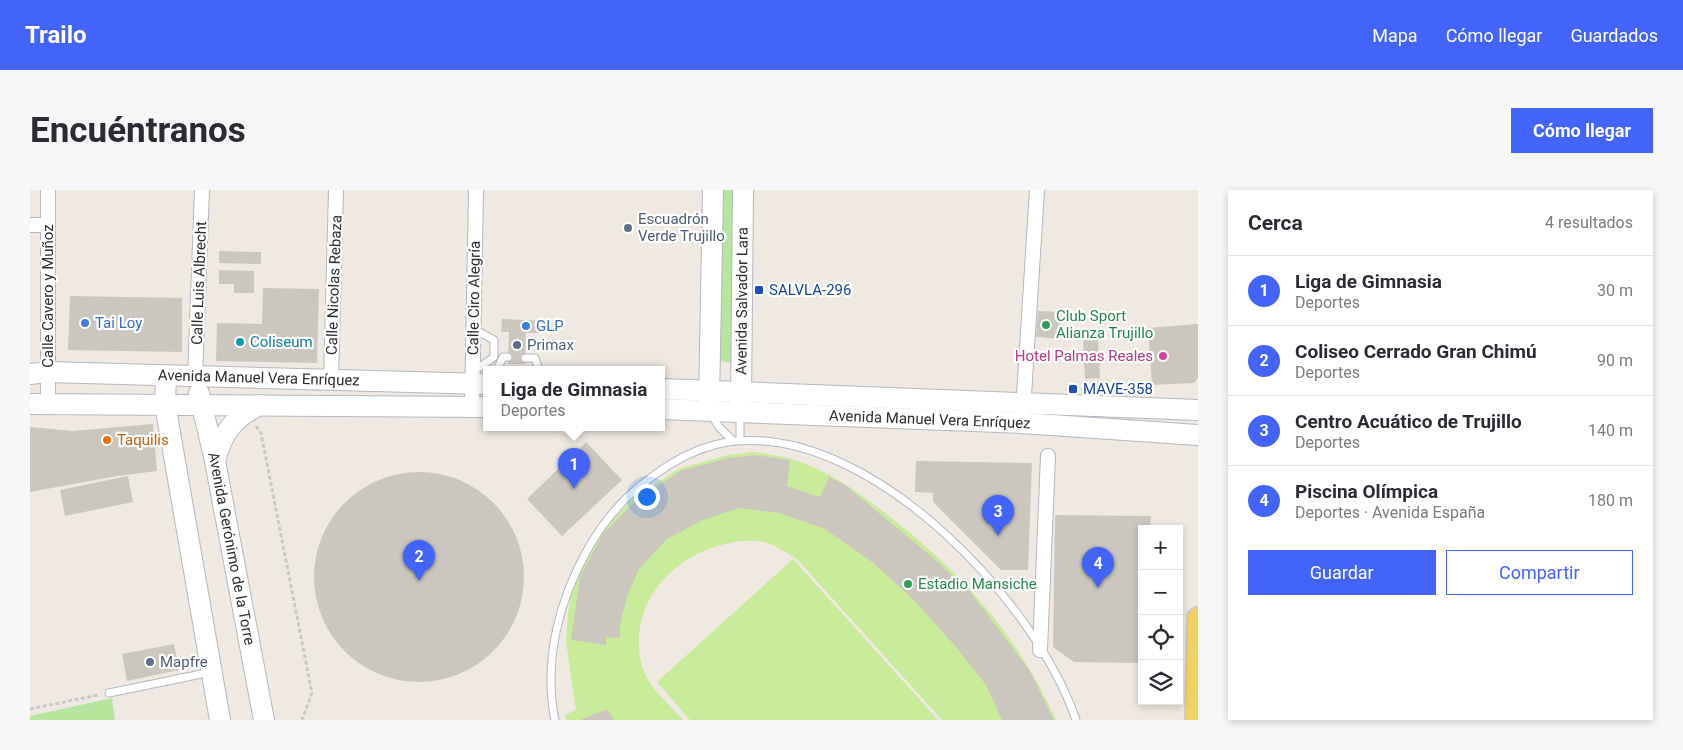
<!DOCTYPE html>
<html lang="es">
<head>
<meta charset="utf-8">
<style>
  body { margin:0; font-family:Roboto,sans-serif; background:#f7f7f7; color:#2b2b33 }
  .controls { position:absolute; right:15px; bottom:15px; display:grid; overflow:hidden; border-radius:0px; box-shadow:0 2px 8px #0003 }
  .controls button { width:45px; height:45px; display:grid; place-items:center; padding:0; border:0; border-bottom:1px solid #e1e1e2; background:#fff; color:#2b2b33; font:25px sans-serif }
  .you { position:absolute; left:616px; top:306px; width:18px; height:18px; margin:-12px; border:4px solid #fff; border-radius:50%; background:#1a73e8; box-shadow:0 0 0 8px #1a73e833 }
  .badge { display:grid; place-items:center; width:32px; height:32px; border-radius:50%; background:#4264fb; color:#fff; font-size:16px; font-weight:700 }
  .pin { position:absolute; translate:-50% -41px; filter:drop-shadow(0 1px 2px #0008) }
  .pin::after { content:''; position:absolute; top:26px; width:18px; height:15px; background:inherit; clip-path:polygon(0 0,100% 0,50% 100%) }
  .popup { position:absolute; left:453px; top:176px; width:182px; height:65px; box-sizing:border-box; display:grid; place-content:center; border-radius:0px; background:#fff; filter:drop-shadow(0 1px 4px #0005); font-size:16px; white-space:nowrap; color:#7c7c81 }
  .popup b { font-size:19px; color:#2b2b33 }
  .popup::after { content:''; position:absolute; left:50%; top:100%; margin-left:-10px; border:10px solid transparent; border-top-color:#fff }
  .list { margin:0; padding:0; list-style:none }
  h2 { display:flex; justify-content:space-between; align-items:center; height:65px; margin:0; padding:0 20px; font-size:21px }
  h2 small { font-size:16px; font-weight:400; color:#7c7c81 }
  .list li { display:grid; grid-template-columns:32px 1fr auto; gap:15px; align-items:center; box-sizing:border-box; height:70px; padding:0 20px; border-top:1px solid #e1e1e2 }
  .list b { display:block; font-size:19px; white-space:nowrap }
  .list p { margin:0; font-size:16px; white-space:nowrap; color:#7c7c81 }
  .list em { font-size:16px; font-style:normal; color:#7c7c81 }
  .actions { display:flex; gap:10px; padding:15px 20px }
  .actions a { flex:1; padding:11px 0; border:1px solid #4264fb; border-radius:0px; text-align:center; font-size:18px; color:#4264fb }
  .actions .main { background:#4264fb; color:#fff }
  .icon { flex:none; width:28px; height:28px; fill:none; stroke:currentColor; stroke-width:2; stroke-linecap:round; stroke-linejoin:round }
  .map { position:relative; flex:none; width:1168px; height:530px; overflow:hidden; border-radius:0px }
  header { display:flex; align-items:center; gap:30px; box-sizing:border-box; height:70px; padding:0 25px; background:#4264fb; color:#fff }
  header strong { font-size:24px }
  nav { display:flex; gap:28px; margin-inline-start:auto; font-size:18px }
  .intro { display:flex; align-items:center; justify-content:space-between; box-sizing:border-box; height:120px; padding:0 30px }
  h1 { margin:0; font-size:35px }
  .button { padding:12px 22px; border-radius:0px; background:#4264fb; color:#fff; font-size:18px; font-weight:700 }
  main { display:flex; gap:30px; padding:0 30px }
  aside { flex:1; background:#fff; border-radius:0px; box-shadow:0 2px 8px #0003 }
  .map>svg:first-child { display:block }
  .green { fill:#b6e59e }
  .pitch { fill:#c9ec9a }
  .building { fill:#cbc7bf }
  .lines { fill:none; stroke-linecap:round; stroke-linejoin:round }
  .lane-casing { stroke:#b4b7c1; stroke-width:9 }
  .street-casing { stroke:#b4b7c1; stroke-width:16 }
  .secondary-casing { stroke:#b4b7c1; stroke-width:22 }
  .primary-casing { stroke:#c9c9c9; stroke-width:24 }
  .path { stroke:#c9c9c9; stroke-width:3; stroke-dasharray:4 2.5; stroke-linecap:butt }
  .lane { stroke:#fff; stroke-width:7 }
  .street { stroke:#fff; stroke-width:14 }
  .secondary { stroke:#fff; stroke-width:20 }
  .primary { stroke:#f2d163; stroke-width:21 }
  .service-dot { fill:#5c6f8a; stroke:#fff; stroke-width:2 }
  .transit-dot { fill:#1a4fb4; stroke:#fff; stroke-width:2 }
  .shop-dot { fill:#3f7fe0; stroke:#fff; stroke-width:2 }
  .leisure-dot { fill:#2e9e5b; stroke:#fff; stroke-width:2 }
  .culture-dot { fill:#0f9aa8; stroke:#fff; stroke-width:2 }
  .hotel-dot { fill:#d1479c; stroke:#fff; stroke-width:2 }
  .food-dot { fill:#e8710a; stroke:#fff; stroke-width:2 }
  .labels { text-anchor:middle; dominant-baseline:central; stroke-width:4.5; stroke-linejoin:round; paint-order:stroke }
  .service-label { font-size:15px; fill:#4e5e75; stroke:#fff; text-anchor:start }
  .street-label { font-size:15px; fill:#2e2e2e; stroke:#fff }
  .transit-label { font-size:15px; fill:#164399; stroke:#fff; text-anchor:start }
  .leisure-label { font-size:15px; fill:#27864d; stroke:#fff; text-anchor:start }
  .shop-label { font-size:15px; fill:#366cbe; stroke:#fff; text-anchor:start }
  .culture-label { font-size:15px; fill:#0d838f; stroke:#fff; text-anchor:start }
  .hotel-label { font-size:15px; fill:#b23c85; stroke:#fff; text-anchor:end }
  .food-label { font-size:15px; fill:#c56008; stroke:#fff; text-anchor:start }
</style>
</head>
<body>
<header>
<strong>Trailo</strong>
<nav><a>Mapa</a><a>Cómo llegar</a><a>Guardados</a></nav>
</header>
<div class="intro"><h1>Encuéntranos</h1><a class="button">Cómo llegar</a></div>
<main>
<div class="map">
<svg width="1168" height="530" viewBox="0 0 1168 530">
  <rect width="100%" height="100%" fill="#efe9e1"/>
  <path class="green" d="M691,0H707L703,173L689,171Z
    M82,508L85,530H0V526Z"/>
  <path class="pitch" d="M724,262C735,264 747,265 758,268C795,278 827,301 856,324C932,382 986,443 1026,530H912L767,369C758,364 747,356 737,353C722,349 706,351 691,355C637,369 595,421 613,479C620,499 640,515 653,530H537L535,525L546,520L536,451L538,423L545,387L570,343L602,310L648,279L698,265Z
    M763,369L908,530H660L627,492Z"/>
  <path class="building" d="M189,61L231,62V74L189,73Z
    M189,80L224,81V103H204V94H189Z
    M233,98L289,99L287,173L186,171L187,133L232,134Z
    M40,106L152,108V162L38,160Z
    M1008,121L1031,122L1030,149L1006,147Z
    M472,129L520,131V143H496L495,174H478L479,142H471Z
    M1168,134V188L1164,193L1122,195L1118,138Z
    M1068,148L1070,188L1055,189L1053,149Z
    M123,234L127,281L87,286L0,302V237L43,241Z
    M556,252L592,290L532,346L497,309Z
    M725,265L760,270L757,296L790,307L799,287L815,295L900,365L941,403L1000,481L1024,530H972L956,495L926,457L882,408L842,372L795,339L749,323L709,318L673,330L637,349L609,379L597,406L590,435V448L576,447V455L541,450L550,387L573,344L604,312L650,281L699,268Z
    M886,271L1002,273L998,380H971L903,312V303L885,302Z
    M284 387a105 105 0 1 1 210 0a105 105 0 1 1-210 0Z
    M98,286L103,312L35,326L30,300Z
    M1025,325L1121,326L1120,339H1112V473L1044,472L1023,457Z
    M144,454L149,480L97,491L92,464Z
    M577,519L584,530H550L565,524Z"/>
  <g class="lines">
    <g class="lane-casing">
      <path id="lane" d="M495,168H505L509,180
        M467,180L473,167H478
        M443,182L464,167V150L444,139
        M681,224L689,237L703,251
        M710,251V224
        M79,503L181,482
        M525,530C513,471 529,409 559,357C575,329 593,308 619,289C645,269 673,254 706,251C843,239 1005,410 1046,530"/>
    </g>
    <g class="street-casing">
      <path id="street" d="M0,35H17
        M165,187L172,0
        M301,190L306,0
        M18,212V0
        M442,217L446,0
        M993,221L1007,0
        M1010,460L1018,266"/>
    </g>
    <g class="secondary-casing">
      <g id="secondary">
        <path id="s1" d="M0,184L18,182L456,194"/>
        <path d="M136,186L135,214L190,530"/>
        <path d="M632,199L1168,220"/>
        <path id="s2" d="M169,203L185,271L234,530"/>
        <path d="M679,212L683,0"/>
        <path id="s3" d="M711,213L713,0"/>
        <path d="M0,214L456,217"/>
        <path id="s4" d="M632,219L992,233L1168,245"/>
        <path d="M185,271C192,243 204,227 230,215"/>
      </g>
    </g>
    <g class="primary-casing">
      <path id="primary" d="M1166,530L1168,428"/>
    </g>
    <path class="path" d="M226,236L231,243L282,503L272,530
      M944,401L948,397
      M0,519L68,505"/>
    <use href="#lane" class="lane"/>
    <use href="#street" class="street"/>
    <use href="#secondary" class="secondary"/>
    <use href="#primary" class="primary"/>
  </g>
  <g class="service-dot">
    <circle cx="598" cy="38" r="5"/>
    <circle cx="487" cy="155" r="5"/>
    <circle cx="120" cy="472" r="5"/>
  </g>
  <g class="transit-dot">
    <rect x="724" y="95" width="10" height="10" rx="2.5"/>
    <rect x="1038" y="194" width="10" height="10" rx="2.5"/>
  </g>
  <g class="shop-dot">
    <circle cx="55" cy="133" r="5"/>
    <circle cx="496" cy="136" r="5"/>
  </g>
  <g class="leisure-dot">
    <circle cx="1016" cy="135" r="5"/>
    <circle cx="878" cy="394" r="5"/>
  </g>
  <circle class="culture-dot" cx="210" cy="152" r="5"/>
  <circle class="hotel-dot" cx="1133" cy="166" r="5"/>
  <circle class="food-dot" cx="77" cy="250" r="5"/>
  <g class="labels">
    <g class="service-label">
      <text x="608" y="29">Escuadrón<tspan x="608" dy="17">Verde Trujillo</tspan></text>
      <text x="497" y="155">Primax</text>
      <text x="130" y="472">Mapfre</text>
    </g>
    <g class="street-label">
      <text transform="translate(169 93) rotate(-88)">Calle Luis Albrecht</text>
      <text transform="translate(304 95) rotate(-88)">Calle Nicolas Rebaza</text>
      <text transform="translate(18 106) rotate(-90)">Calle Cavero y Muñoz</text>
      <text transform="translate(444 108) rotate(-89)">Calle Ciro Alegría</text>
      <text stroke="none"><textPath href="#s3" startOffset="102">Avenida Salvador Lara</textPath></text>
      <text stroke="none"><textPath href="#s1" startOffset="229">Avenida Manuel Vera Enríquez</textPath></text>
      <text stroke="none"><textPath href="#s4" startOffset="268">Avenida Manuel Vera Enríquez</textPath></text>
      <text stroke="none"><textPath href="#s2" startOffset="159">Avenida Gerónimo de la Torre</textPath></text>
    </g>
    <g class="transit-label">
      <text x="739" y="100">SALVLA-296</text>
      <text x="1053" y="199">MAVE-358</text>
    </g>
    <g class="leisure-label">
      <text x="1026" y="126">Club Sport<tspan x="1026" dy="17">Alianza Trujillo</tspan></text>
      <text x="888" y="394">Estadio Mansiche</text>
    </g>
    <g class="shop-label">
      <text x="65" y="133">Tai Loy</text>
      <text x="506" y="136">GLP</text>
    </g>
    <g class="culture-label">
      <text x="220" y="152">Coliseum</text>
    </g>
    <g class="hotel-label">
      <text x="1123" y="166">Hotel Palmas Reales</text>
    </g>
    <g class="food-label">
      <text x="87" y="250">Taquilis</text>
    </g>
  </g>
</svg>
<div class="controls">
<button>+</button>
<button>−</button>
<button><svg class="icon" aria-label="locate" viewBox="0 0 24 24"><circle cx="12" cy="12" r="6"/><path d="M12 2v4M12 18v4M2 12h4M18 12h4"/></svg></button>
<button><svg class="icon" aria-label="layers" viewBox="0 0 24 24"><path d="M12 4l9 5-9 5-9-5zM3 14l9 5 9-5"/></svg></button>
</div>
<div class="you"></div>
<div class="pin badge" style="left:544px;top:299px">1</div>
<div class="popup"><b>Liga de Gimnasia</b>Deportes</div>
<div class="pin badge" style="left:389px;top:391px">2</div>
<div class="pin badge" style="left:968px;top:346px">3</div>
<div class="pin badge" style="left:1068px;top:398px">4</div>
</div>
<aside>
<h2>Cerca<small>4 resultados</small></h2>
<ul class="list">
<li><span class="badge">1</span><div><b>Liga de Gimnasia</b><p>Deportes</p></div><em>30 m</em></li>
<li><span class="badge">2</span><div><b>Coliseo Cerrado Gran Chimú</b><p>Deportes</p></div><em>90 m</em></li>
<li><span class="badge">3</span><div><b>Centro Acuático de Trujillo</b><p>Deportes</p></div><em>140 m</em></li>
<li><span class="badge">4</span><div><b>Piscina Olímpica</b><p>Deportes · Avenida España</p></div><em>180 m</em></li>
</ul>
<div class="actions"><a class="main">Guardar</a><a>Compartir</a></div>
</aside>
</main>
</body>
</html>
